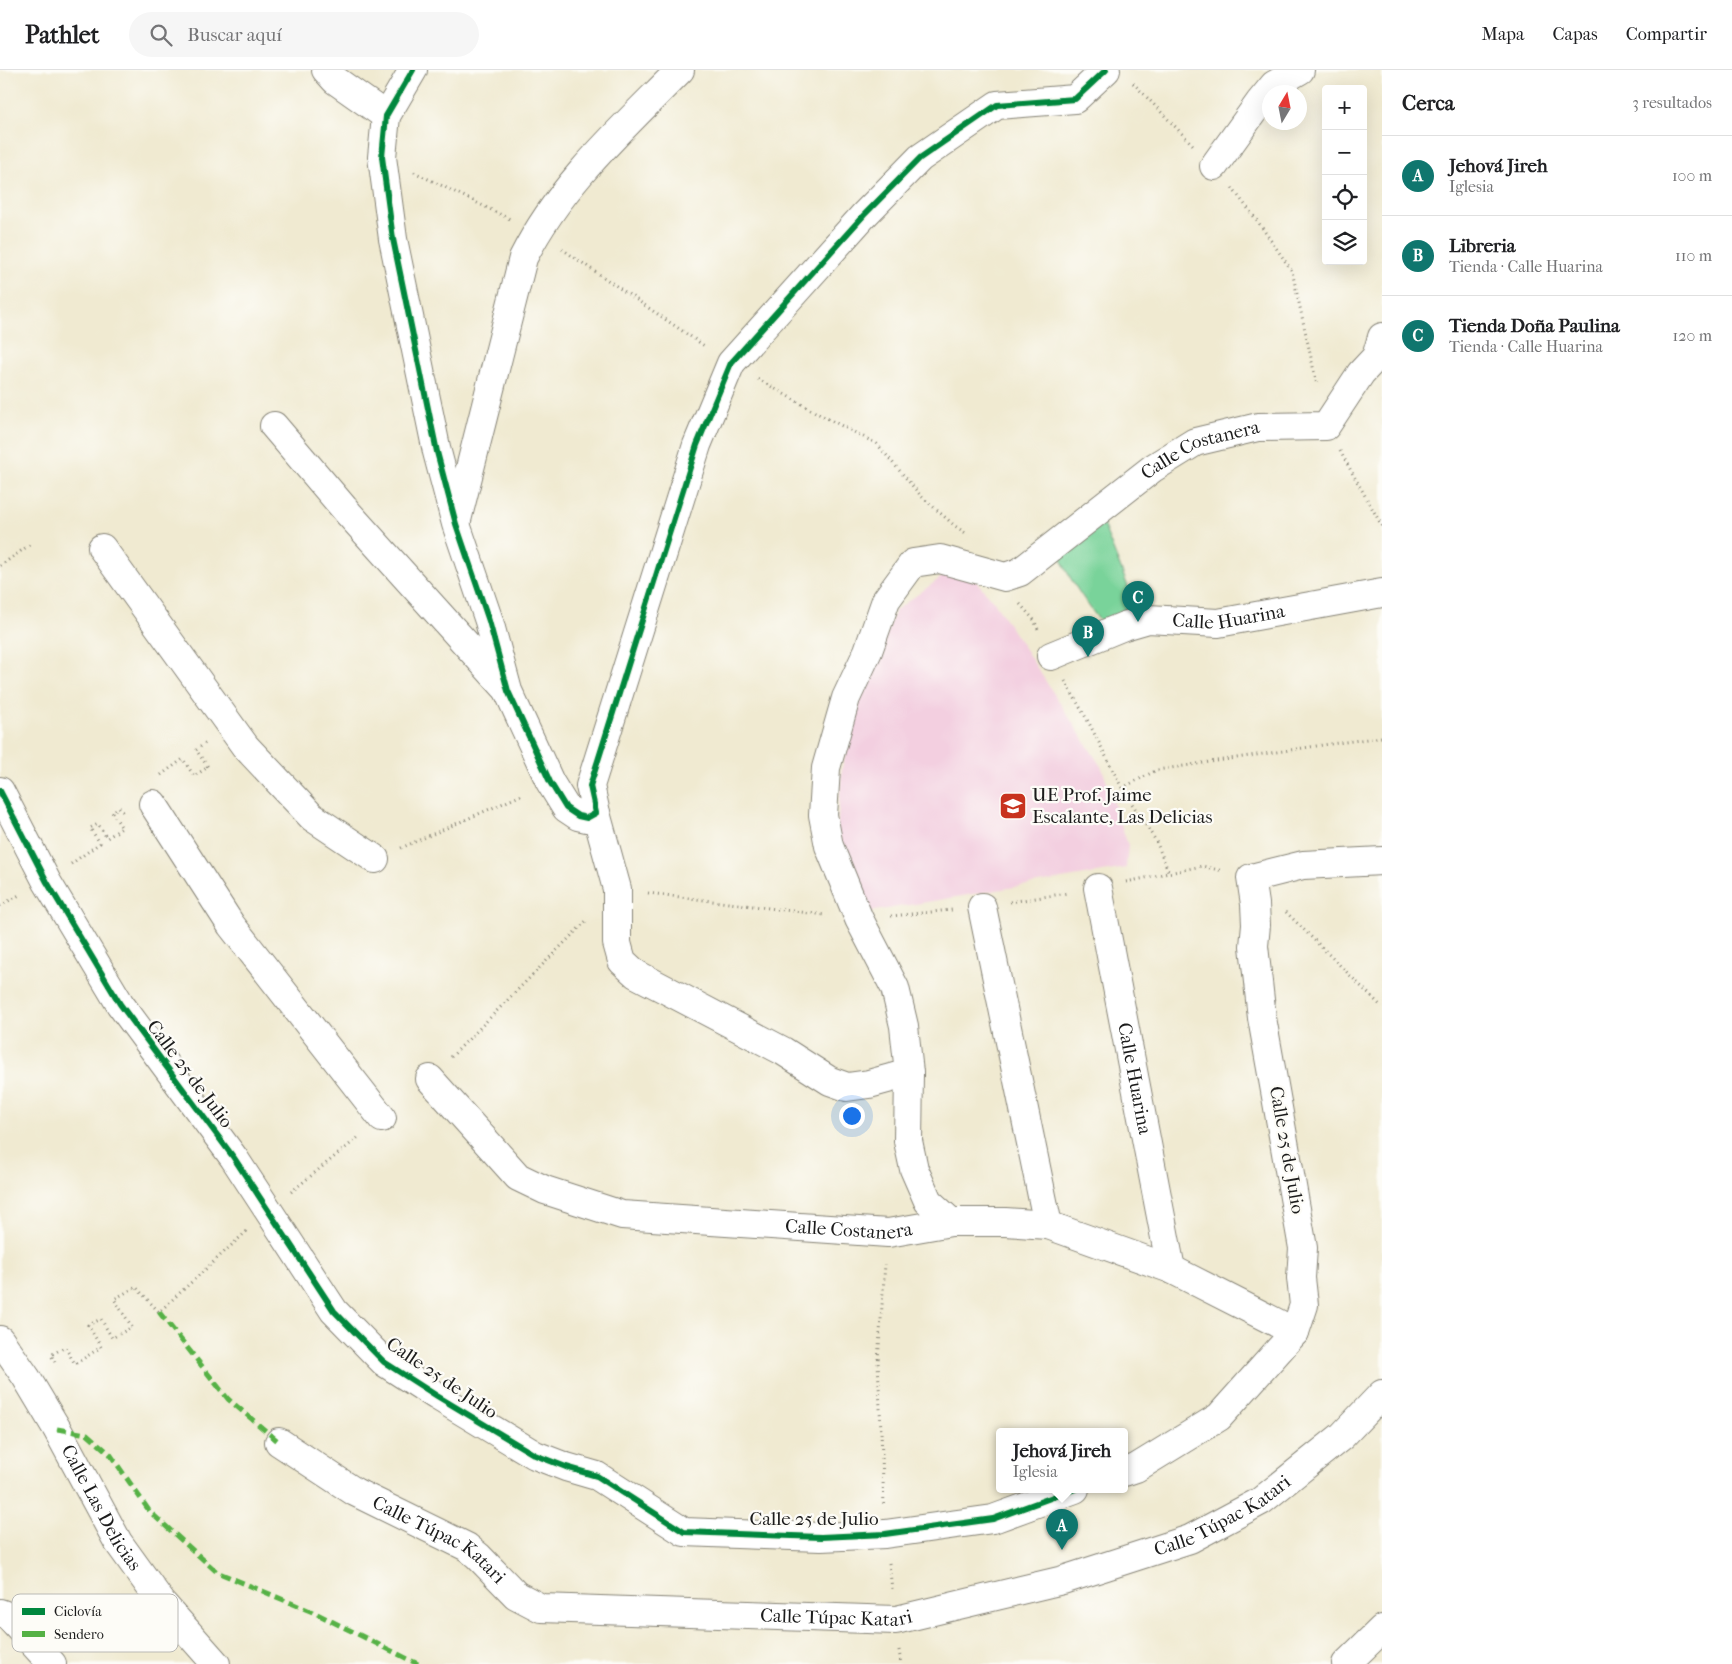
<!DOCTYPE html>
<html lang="es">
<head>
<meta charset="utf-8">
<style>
  body { margin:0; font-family:"IM FELL French Canon",serif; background:#f6f6f6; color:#202124 }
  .controls { position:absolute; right:15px; top:15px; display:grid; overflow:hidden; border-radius:5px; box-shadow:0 5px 20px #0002 }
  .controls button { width:45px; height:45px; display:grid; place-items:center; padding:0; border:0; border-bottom:1px solid #e0e0e0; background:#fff; color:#202124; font:25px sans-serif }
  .compass { position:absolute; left:1262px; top:15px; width:45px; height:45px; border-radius:50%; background:#fff; box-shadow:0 5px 20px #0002; rotate:10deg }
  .you { position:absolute; left:851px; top:1045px; width:18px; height:18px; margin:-12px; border:4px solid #fff; border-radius:50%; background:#1a73e8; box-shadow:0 0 0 8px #1a73e833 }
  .badge { display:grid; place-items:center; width:32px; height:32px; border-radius:50%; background:#0f766e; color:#fff; font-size:16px; font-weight:700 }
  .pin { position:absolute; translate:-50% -41px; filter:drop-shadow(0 1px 2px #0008) }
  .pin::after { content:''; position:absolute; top:26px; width:18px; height:15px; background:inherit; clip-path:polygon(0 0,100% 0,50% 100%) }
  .popup { position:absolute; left:996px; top:1358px; width:132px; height:65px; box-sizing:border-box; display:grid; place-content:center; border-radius:5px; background:#fff; filter:drop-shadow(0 1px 4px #0005); font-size:16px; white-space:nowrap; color:#757577 }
  .popup b { font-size:19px; color:#202124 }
  .popup::after { content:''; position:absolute; left:50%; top:100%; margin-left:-10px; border:10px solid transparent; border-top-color:#fff }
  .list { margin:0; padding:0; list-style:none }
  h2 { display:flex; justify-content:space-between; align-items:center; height:65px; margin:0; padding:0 20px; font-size:21px }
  h2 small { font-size:16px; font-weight:400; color:#757577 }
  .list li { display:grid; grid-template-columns:32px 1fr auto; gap:15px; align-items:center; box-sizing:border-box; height:80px; padding:0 20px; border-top:1px solid #e0e0e0 }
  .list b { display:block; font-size:19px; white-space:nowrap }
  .list p { margin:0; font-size:16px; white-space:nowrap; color:#757577 }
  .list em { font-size:16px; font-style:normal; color:#757577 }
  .icon { flex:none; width:28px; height:28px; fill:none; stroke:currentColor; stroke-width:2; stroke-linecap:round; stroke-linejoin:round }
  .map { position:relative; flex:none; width:1382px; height:1594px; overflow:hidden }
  header { display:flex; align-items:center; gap:30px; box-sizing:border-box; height:70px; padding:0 25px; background:#fff; border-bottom:1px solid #e0e0e0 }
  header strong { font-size:24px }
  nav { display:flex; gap:28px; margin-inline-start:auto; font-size:18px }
  .search { width:350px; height:45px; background:#f6f6f6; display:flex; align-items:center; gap:12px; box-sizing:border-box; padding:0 18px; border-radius:28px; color:#757577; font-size:19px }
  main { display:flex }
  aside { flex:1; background:#fff }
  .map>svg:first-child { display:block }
  .built { fill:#f3cfe0 }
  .green { fill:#79d39a; stroke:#4a785b }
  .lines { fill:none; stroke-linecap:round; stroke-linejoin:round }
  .minor-casing { stroke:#868376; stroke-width:30 }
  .path { stroke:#868376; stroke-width:3; stroke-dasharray:1 4; stroke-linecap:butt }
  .minor { stroke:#fff; stroke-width:28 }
  .quiet { stroke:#55b145; stroke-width:5; stroke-dasharray:10 5; stroke-linecap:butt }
  .cycleway-casing { stroke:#fdfcf7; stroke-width:9 }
  .cycleway { stroke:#00873e; stroke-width:6 }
  .labels { text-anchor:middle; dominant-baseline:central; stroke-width:4.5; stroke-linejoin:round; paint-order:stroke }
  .street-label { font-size:19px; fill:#1c1c1c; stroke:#fdfcf7 }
  .poi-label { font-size:19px; fill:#1c1c1c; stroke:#fdfcf7; text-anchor:start }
  .key { fill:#fdfcf7; stroke:#bab9b5; stroke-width:1 }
  .key-label { font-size:14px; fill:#1c1c1c }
</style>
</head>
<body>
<header>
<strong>Pathlet</strong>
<div class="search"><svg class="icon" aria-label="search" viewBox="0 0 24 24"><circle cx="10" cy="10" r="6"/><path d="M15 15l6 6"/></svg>Buscar aquí</div>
<nav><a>Mapa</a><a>Capas</a><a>Compartir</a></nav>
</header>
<main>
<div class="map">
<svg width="1382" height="1594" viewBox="0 0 1382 1594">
  <rect width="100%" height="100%" fill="#fdfcf7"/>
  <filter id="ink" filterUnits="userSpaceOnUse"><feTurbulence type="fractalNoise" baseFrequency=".02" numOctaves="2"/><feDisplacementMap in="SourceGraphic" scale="10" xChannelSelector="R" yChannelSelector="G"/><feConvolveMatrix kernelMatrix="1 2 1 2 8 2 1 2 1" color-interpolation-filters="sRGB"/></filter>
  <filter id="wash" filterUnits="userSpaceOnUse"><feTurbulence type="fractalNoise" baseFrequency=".0096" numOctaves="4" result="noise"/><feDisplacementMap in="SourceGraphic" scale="20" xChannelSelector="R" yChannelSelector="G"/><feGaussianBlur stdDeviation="1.12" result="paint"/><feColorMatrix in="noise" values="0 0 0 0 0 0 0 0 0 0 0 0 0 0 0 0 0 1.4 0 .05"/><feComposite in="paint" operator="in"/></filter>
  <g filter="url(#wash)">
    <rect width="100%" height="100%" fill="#f0ead1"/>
    <path class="built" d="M946,504L976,511L995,533L1102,698L1128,775L1126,798L857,844L837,761L842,698L859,632L896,540Z"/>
    <path class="green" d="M1101,449L1137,539L1099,550C1083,528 1067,507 1058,481Z"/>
  </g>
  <g filter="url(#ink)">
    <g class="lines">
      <g class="minor-casing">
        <g id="minor">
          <path d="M326,0L335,10L386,46"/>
          <path d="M413,0L386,46L382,87L393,169L437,382L456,454L489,551L508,621L550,712L566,738L578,746L587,748L596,743L590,716L697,375L731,293L864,145L920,88L997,35L1075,29L1106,0"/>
          <path d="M1214,96L1260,32L1274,15L1300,0"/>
          <path d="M274,356L349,444L504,616"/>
          <path d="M457,450L523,188C560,114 622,59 680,0"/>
          <path d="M102,478L245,676L312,747L375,789"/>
          <path id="s1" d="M1051,586L1124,556L1148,549L1218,553L1382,523"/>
          <path d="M0,721L47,812L120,934L234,1088L334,1241L384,1292L437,1326L535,1385L566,1397L597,1406L684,1462L821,1467L885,1464L993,1449L1075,1419"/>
          <path d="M153,734L231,855L382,1048"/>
          <path d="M596,743L617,819V873L622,891L636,904L783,981L830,1011L847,1017L869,1014L909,1003"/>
          <path id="s2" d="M1098,818L1171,1199"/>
          <path d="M982,837L1048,1155"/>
          <path id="s3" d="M430,1009L518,1107L545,1120L622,1145L888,1163L951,1152H1005L1048,1155L1171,1199L1295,1262"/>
          <path id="s4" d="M951,1152L928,1131L914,1099L908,1071L909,1003L904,956L895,918L859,849L829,776L823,745L826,698L846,628L868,581L886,530L913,493L940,489L1005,507L1020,502L1153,398L1195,372L1258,357L1326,356L1361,303L1376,287L1382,267"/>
          <path id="s5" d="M0,1270L26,1307L57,1359L118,1472L162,1533L216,1594"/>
          <path id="s6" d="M279,1372L355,1422L467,1477L478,1486L516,1525L541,1538L896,1550L1063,1510L1190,1469L1261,1431L1342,1366L1382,1324"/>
          <path d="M1124,1402L1136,1398L1219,1347L1295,1262L1304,1235L1301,1208L1303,1178L1262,948L1254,876L1256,855L1255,834L1251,808L1303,795L1382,791"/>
          <path d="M0,1543L8,1546L52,1594"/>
          <path d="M1346,1594L1382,1559"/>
        </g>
      </g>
      <path class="path" d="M1133,13L1193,75
        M414,102L512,150
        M1232,118L1256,149L1292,201L1317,315
        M562,179L706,277
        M758,309L817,343L877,374L921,426L955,456L967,464
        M1340,381L1382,456
        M0,496L32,473
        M1020,534L1034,550L1038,559
        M1065,611L1089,653L1122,718L1156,771L1169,803
        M161,705L183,689L194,706L208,697L196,680L207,672
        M1122,718L1157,700L1323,675L1382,667
        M401,778L524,724
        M71,794L100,773L90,758L98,754L107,768L122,758L112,742L119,737L123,742
        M1126,812L1202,796L1223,801
        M648,823L825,845
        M1010,832L1068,823
        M0,836L21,824
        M1286,842L1382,937
        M891,846L952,840
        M451,987L586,851
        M291,1122L360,1066
        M55,1292L51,1285L65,1277L75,1294L101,1277L88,1255L101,1249L112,1268L132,1257L114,1229L136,1217L159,1242L247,1161
        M884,1434L878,1291L885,1194
        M889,1493L892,1519
        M899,1580L901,1594"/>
      <use href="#minor" class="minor"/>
      <path class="quiet" d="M159,1242L228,1329L279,1372
        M57,1359L87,1364L110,1384L150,1442L217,1502L315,1543L418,1594"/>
      <g class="cycleway-casing">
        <path id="cycleway" d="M413,0L386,46L382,87L393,169L437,382L456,454L489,551L508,621L550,712L566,738L578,746L587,748L596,743L590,716L697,375L731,293L864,145L920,88L997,35L1075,29L1106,0
          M0,721L47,812L120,934L234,1088L334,1241L384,1292L437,1326L535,1385L566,1397L597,1406L684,1462L821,1467L885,1464L993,1449L1075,1419"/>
      </g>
      <use href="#cycleway" class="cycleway"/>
    </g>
  </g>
  <defs>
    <g id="school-square" transform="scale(1.4375)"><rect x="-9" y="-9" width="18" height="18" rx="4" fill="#c8321e" stroke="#fdfcf7"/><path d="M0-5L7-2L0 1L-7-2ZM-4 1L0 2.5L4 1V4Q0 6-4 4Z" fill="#fff"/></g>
  </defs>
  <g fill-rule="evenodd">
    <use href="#school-square" x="1013" y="736"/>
  </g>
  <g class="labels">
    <g class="street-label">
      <text stroke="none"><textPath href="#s4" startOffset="1040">Calle Costanera</textPath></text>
      <text stroke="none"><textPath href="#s1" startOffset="185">Calle Huarina</textPath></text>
      <text transform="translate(190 1004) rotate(53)">Calle 25 de Julio</text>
      <text stroke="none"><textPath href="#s2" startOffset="194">Calle Huarina</textPath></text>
      <text transform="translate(1287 1080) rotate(80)">Calle 25 de Julio</text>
      <text stroke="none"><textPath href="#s3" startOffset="470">Calle Costanera</textPath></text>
      <text transform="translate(442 1308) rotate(34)">Calle 25 de Julio</text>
      <text stroke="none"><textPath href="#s5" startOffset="196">Calle Las Delicias</textPath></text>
      <text stroke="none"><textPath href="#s6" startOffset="1012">Calle Túpac Katari</textPath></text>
      <text x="814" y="1449">Calle 25 de Julio</text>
      <text stroke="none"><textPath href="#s6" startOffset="188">Calle Túpac Katari</textPath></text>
      <text stroke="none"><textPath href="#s6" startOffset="608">Calle Túpac Katari</textPath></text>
    </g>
    <g class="poi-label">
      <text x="1032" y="725">UE Prof. Jaime<tspan x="1032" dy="22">Escalante, Las Delicias</tspan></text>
    </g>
  </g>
  <rect x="12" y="1524" width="166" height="58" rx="8" class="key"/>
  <rect x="22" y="1538" width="23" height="7" fill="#00873e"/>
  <rect x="22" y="1561" width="23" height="6" fill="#55b145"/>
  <g class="key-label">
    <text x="54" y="1546">Ciclovía</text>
    <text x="54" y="1569">Sendero</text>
  </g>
</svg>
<div class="controls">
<button>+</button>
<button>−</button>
<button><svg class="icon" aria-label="locate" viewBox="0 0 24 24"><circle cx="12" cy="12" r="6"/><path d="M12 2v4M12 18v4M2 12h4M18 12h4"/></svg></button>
<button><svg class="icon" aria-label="layers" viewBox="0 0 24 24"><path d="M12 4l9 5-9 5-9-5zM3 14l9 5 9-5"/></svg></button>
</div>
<svg class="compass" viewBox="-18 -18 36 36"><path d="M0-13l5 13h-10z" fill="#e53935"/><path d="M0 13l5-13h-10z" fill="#757577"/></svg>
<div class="you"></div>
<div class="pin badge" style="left:1062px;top:1480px">A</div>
<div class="popup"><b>Jehová Jireh</b>Iglesia</div>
<div class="pin badge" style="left:1088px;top:587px">B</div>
<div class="pin badge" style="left:1138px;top:552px">C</div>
</div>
<aside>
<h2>Cerca<small>3 resultados</small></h2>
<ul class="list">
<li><span class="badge">A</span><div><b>Jehová Jireh</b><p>Iglesia</p></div><em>100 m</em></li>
<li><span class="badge">B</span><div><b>Libreria</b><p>Tienda · Calle Huarina</p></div><em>110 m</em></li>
<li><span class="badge">C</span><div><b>Tienda Doña Paulina</b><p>Tienda · Calle Huarina</p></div><em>120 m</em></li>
</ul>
</aside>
</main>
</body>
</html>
